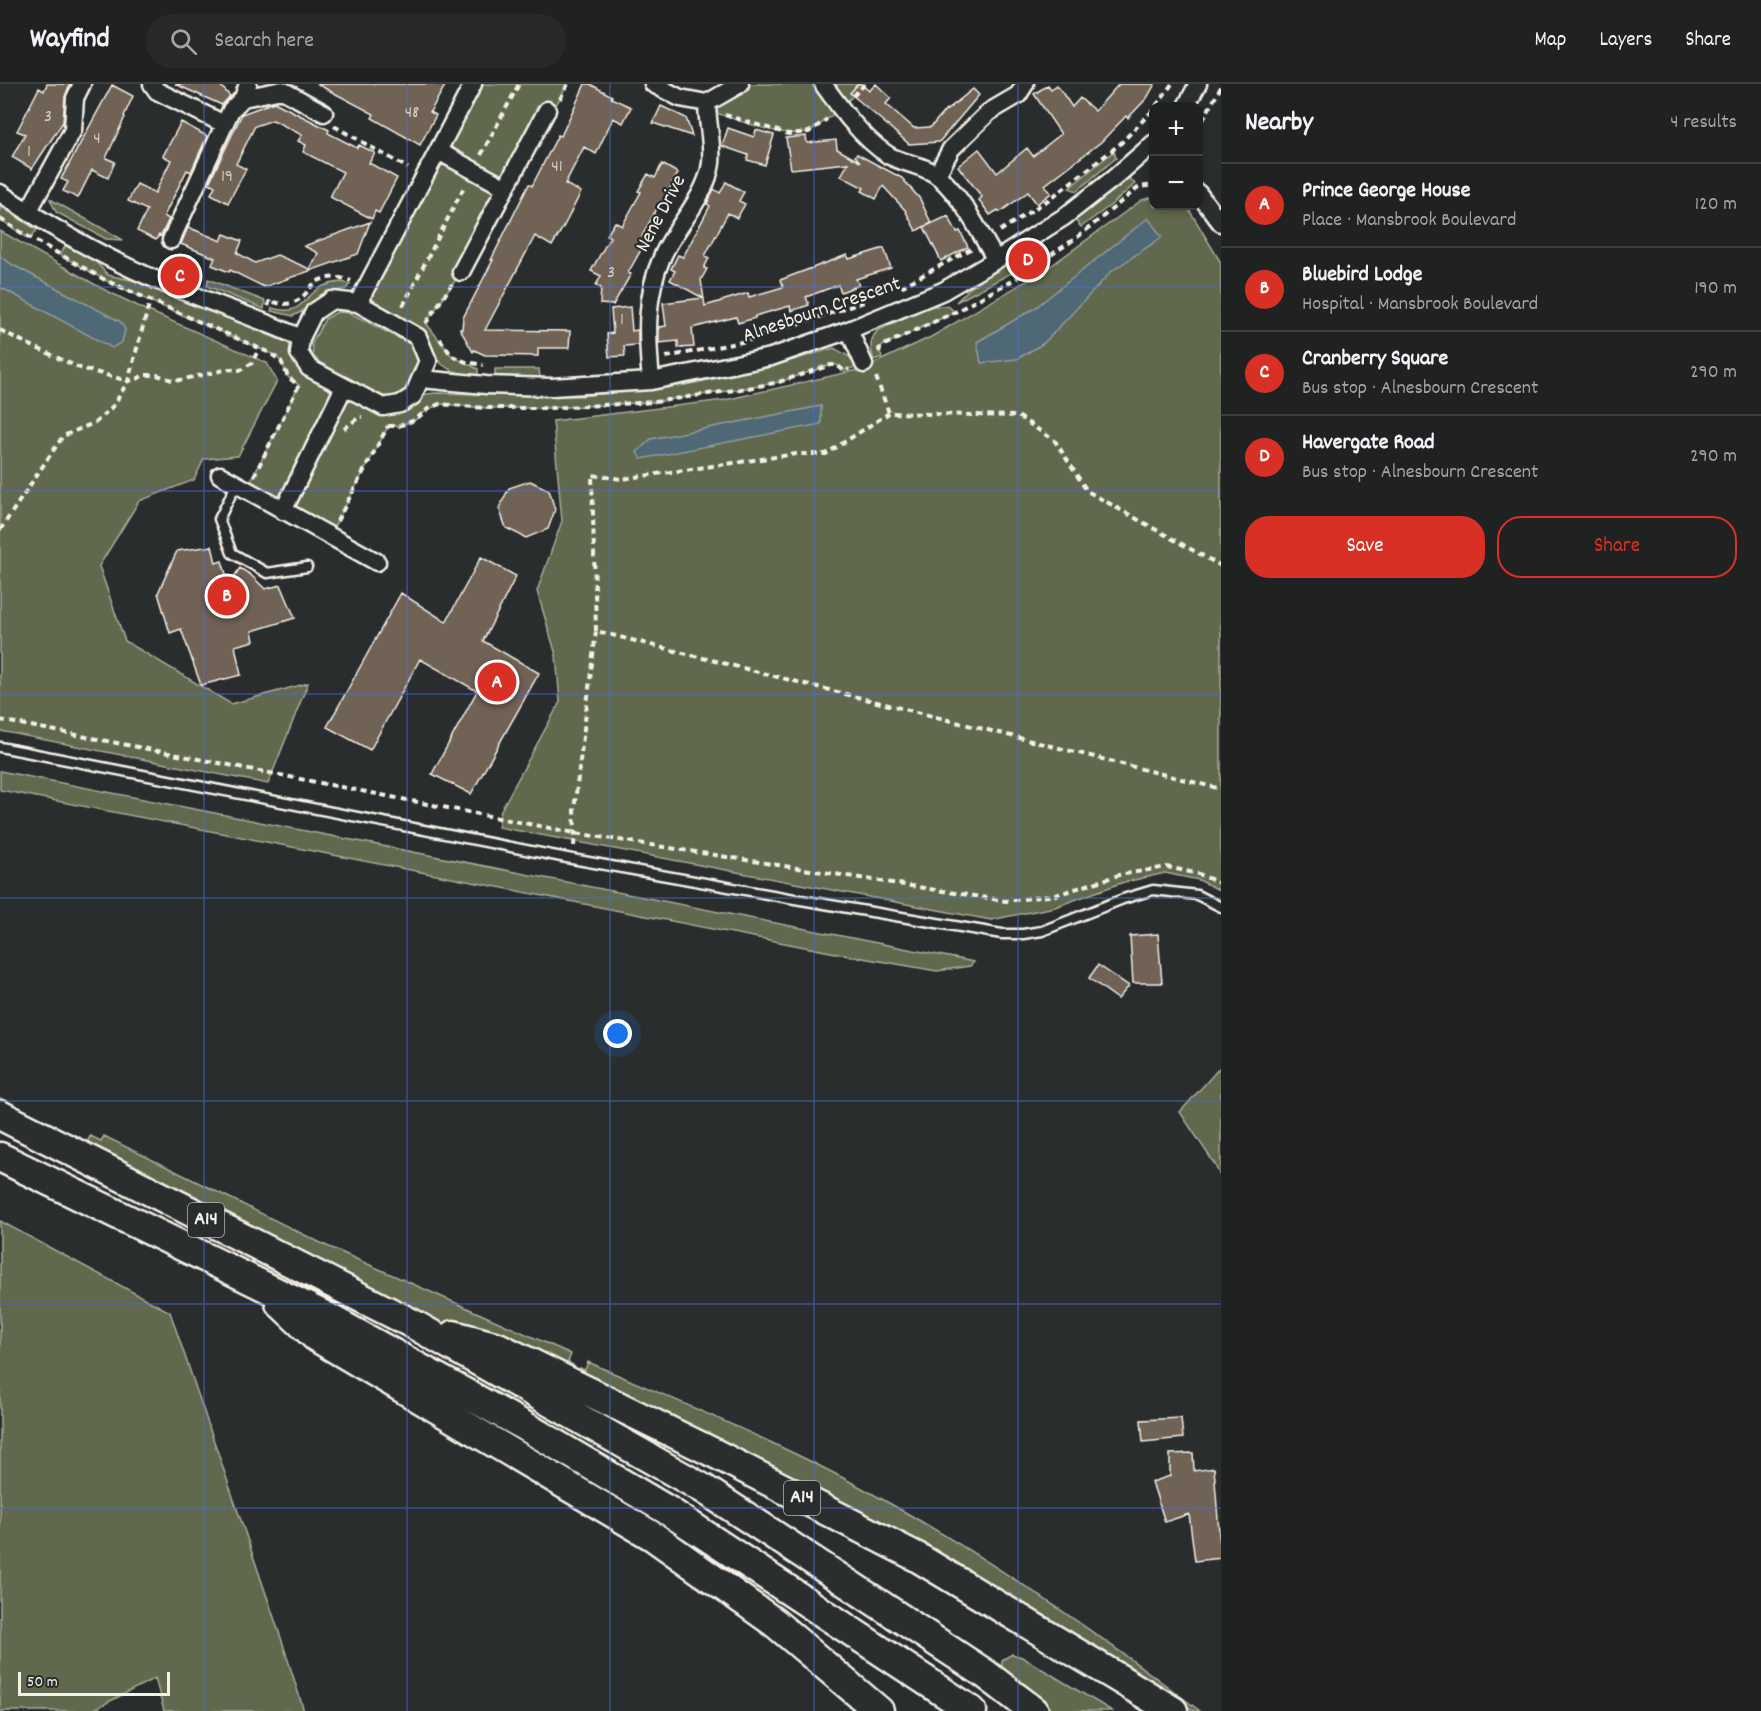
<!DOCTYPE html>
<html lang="en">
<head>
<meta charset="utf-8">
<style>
  body { margin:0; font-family:Dekko,sans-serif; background:#282a2a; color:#f1f3f6 }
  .controls { position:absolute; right:18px; top:18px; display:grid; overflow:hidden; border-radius:12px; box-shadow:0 3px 9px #0003 }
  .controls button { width:54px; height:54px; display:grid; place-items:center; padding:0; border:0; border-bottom:2px solid #3d3f40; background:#202222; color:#f1f3f6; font:30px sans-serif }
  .scale { position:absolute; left:18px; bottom:15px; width:152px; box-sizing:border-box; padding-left:6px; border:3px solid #f4f1e8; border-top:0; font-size:16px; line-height:21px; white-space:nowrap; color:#f4f1e8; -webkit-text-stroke:4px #2a2d2e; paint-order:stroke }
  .you { position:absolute; left:618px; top:950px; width:21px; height:21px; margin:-15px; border:4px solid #fff; border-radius:50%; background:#1a73e8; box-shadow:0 0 0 9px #1a73e833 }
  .badge { display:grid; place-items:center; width:39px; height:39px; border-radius:50%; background:#d93025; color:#fff; font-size:20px; font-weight:700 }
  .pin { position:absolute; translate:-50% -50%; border:3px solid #fff; box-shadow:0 2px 6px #0006 }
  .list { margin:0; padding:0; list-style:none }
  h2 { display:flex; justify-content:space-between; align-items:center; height:78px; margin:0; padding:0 24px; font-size:26px }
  h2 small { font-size:20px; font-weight:400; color:#a2a4a5 }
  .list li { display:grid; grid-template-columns:39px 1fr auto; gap:18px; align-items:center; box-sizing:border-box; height:84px; padding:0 24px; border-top:2px solid #3d3f40 }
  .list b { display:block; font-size:22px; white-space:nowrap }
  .list p { margin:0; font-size:20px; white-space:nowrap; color:#a2a4a5 }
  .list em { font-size:20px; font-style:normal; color:#a2a4a5 }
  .actions { display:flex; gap:12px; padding:18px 24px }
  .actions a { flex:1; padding:14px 0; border:2px solid #d93025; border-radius:24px; text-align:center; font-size:21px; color:#d93025 }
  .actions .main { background:#d93025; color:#fff }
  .icon { flex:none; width:33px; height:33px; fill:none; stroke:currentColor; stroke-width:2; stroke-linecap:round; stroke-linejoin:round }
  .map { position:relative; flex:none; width:1221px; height:1627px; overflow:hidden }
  header { display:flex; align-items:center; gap:36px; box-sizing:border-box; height:84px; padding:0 30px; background:#202222; border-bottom:2px solid #3d3f40 }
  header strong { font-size:28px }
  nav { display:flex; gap:33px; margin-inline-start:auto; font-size:21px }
  .search { width:420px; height:54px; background:#282a2a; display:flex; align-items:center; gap:15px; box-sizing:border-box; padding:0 21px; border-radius:33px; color:#a2a4a5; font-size:22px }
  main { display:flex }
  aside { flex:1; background:#202222 }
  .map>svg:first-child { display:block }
  .green { fill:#60684e; stroke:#aaac9b; stroke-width:1.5 }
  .water { fill:#506774; stroke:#929ea2; stroke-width:1.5 }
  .building { fill:#6f6255; stroke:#f4f1e8; stroke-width:1.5 }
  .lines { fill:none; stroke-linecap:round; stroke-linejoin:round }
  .service-casing { stroke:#f4f1e8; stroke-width:13 }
  .minor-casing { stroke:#f4f1e8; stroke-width:21 }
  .trunk-casing { stroke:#f4f1e8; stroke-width:33 }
  .path { stroke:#f4f1e8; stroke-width:4; stroke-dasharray:6 4.5; stroke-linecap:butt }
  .service { stroke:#2a2d2e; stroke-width:8 }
  .minor { stroke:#2a2d2e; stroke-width:16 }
  .trunk { stroke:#2a2d2e; stroke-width:28 }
  .grid { fill:none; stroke:#486fdb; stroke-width:1.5; stroke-opacity:0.55 }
  .labels { text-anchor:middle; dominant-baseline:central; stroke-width:4.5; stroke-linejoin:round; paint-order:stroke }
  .number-label { font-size:18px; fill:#d3cdc3 }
  .shield { fill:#2a2d2e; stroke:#b7b6b0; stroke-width:1.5 }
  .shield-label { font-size:20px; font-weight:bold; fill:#f4f1e8 }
  .street-label { font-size:21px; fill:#f4f1e8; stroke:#2a2d2e }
</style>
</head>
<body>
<header>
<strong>Wayfind</strong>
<div class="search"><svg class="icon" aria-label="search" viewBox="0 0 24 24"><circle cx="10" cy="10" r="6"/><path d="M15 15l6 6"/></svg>Search here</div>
<nav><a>Map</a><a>Layers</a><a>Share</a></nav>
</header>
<main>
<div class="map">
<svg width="1221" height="1627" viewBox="0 0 1221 1627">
  <rect width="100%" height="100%" fill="#2a2d2e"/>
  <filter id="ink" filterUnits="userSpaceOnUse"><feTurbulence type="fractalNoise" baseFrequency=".0167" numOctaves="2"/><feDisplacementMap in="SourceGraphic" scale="12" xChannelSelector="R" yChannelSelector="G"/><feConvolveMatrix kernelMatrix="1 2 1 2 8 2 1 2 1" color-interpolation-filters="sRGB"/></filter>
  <g filter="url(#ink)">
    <path class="green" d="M473,0H568L461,188L426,239L452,272L478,285V292C463,290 443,287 435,272C432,265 430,260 426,254L358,219Z
      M740,0H865C854,11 821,44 807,48C782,55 733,34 707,26Z
      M1114,67L1116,74L1077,107L1069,104Z
      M1128,93L1135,100L1111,121L1081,143L1075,136Z
      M1153,113L1154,122H1187L1221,179V807L1199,796L1165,789L1121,799L1055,823L991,836L498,743L501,726L560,618L556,571L537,507L562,437L553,337L725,316L862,285L931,253L1045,186L1142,116Z
      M50,115L123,156L106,155L56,128Z
      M0,122L37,146L29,155L0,135Z
      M0,147L103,205L144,225L267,279L277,297L238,372L204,375L194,396L139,417L99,482L125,557L231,620L308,599L268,700L0,647Z
      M67,159L96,178L108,191L136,197L286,258L299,269L383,323L413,312L435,309L581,312L685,301L766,284L834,264L850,273L855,283L844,287L837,281H831L779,298L754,303L655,318L550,324H486L440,320L429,325L415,336L399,342L388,343L329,452L246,407L299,301L288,293L281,277L270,269L150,217L107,197L60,171Z
      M1019,173L1025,182L956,218L970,204Z
      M208,195L265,217L264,225L207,202Z
      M341,198L350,200L346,205L331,207L322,210L303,227L293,232L271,227L272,224C300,232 300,218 318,205C325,200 333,199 341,198Z
      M929,222H948L955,228L884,261L879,265L882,273L874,276C870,264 869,257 877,247Z
      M337,228L350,229L410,260L417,272L418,283L406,306L395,312H382L322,282L313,271L312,259L325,235Z
      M495,285H539L540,293H495Z
      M0,687L974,878L970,882L937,887L851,872L0,706Z
      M1221,982V1094L1214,1079L1180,1028Z
      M90,1052L101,1057L104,1052L327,1162L571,1270L568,1278L573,1281L569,1287L521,1265L524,1259L514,1255L509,1265L574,1295L580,1284L585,1286L588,1278C686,1321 786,1361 880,1414C992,1476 1098,1549 1200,1627H1194L975,1492L806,1402L528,1277L516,1275L203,1127L84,1066Z
      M0,1137L170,1228L282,1557L304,1627H164L155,1594L91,1627H0Z
      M1012,1570L1022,1573L1112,1627H1043L1001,1595L1002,1576Z"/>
    <path class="water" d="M1148,134L1162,153L1112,187L1044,259L1017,275L981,279L977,258L1035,224Z
      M0,172L13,181L121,238L125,246L122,258L112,264L0,203Z
      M821,322V340L641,375L637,368L651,355Z"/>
    <path class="building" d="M47,0H70L65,13L63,38L32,85L12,73L25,50L17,47L39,4L44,7Z
      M175,0H219L230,12L222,21Z
      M317,0H446L430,28L436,31L420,61L372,34L374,30Z
      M585,0H590L612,12L611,14L631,23L623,39L613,34L596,70L584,63L565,100L581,108L565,140L552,162L535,152L485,246L570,247L569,264H538V272L485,271L474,266L473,268L460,245H462L463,234L493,176H491L529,100L532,102L558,51L561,52Z
      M858,0H861L869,7L876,0L891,14L886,20L914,44L931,43L946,25L947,26L973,5L979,11L939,58L909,60L850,9Z
      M1119,0H1155L1147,14L1128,34L1126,32L1101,58L1045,101L1051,109L1037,120L1028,108L1000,128L998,126L990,131L979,116L982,113L958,82L979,65L997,89L1027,64L1033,72L1061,50L1034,10L1048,1L1051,5L1057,1L1072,23L1080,14L1095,27Z
      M112,1L133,12L124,32L125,33L106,74L115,78L108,94L92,86L78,114L63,107L68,98L61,95Z
      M274,18L329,46L328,49L357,64L359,61L375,69L369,79L397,94L379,129L375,127L372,135L330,113L343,88L303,68L306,61L298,57L302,51L273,36L255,42L236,80L246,85L228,119L211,110L215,102L209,99L242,30Z
      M661,22L686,34L692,52L653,39Z
      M181,38L207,52L191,88L187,86L164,132L169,135L161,152L159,151L156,156L137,147L147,126L128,117L137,100L155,109L171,76L163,72Z
      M728,44L754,53L756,46L774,51L765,81L747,76L748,71L722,62Z
      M806,52L807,59L836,56L837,65L860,78L855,72L857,70L902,94L920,115L931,139L916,147L905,126L883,102L876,115L862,107L864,104L841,92L848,79L791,85L786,54Z
      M662,80L678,89L662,119H660L642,152L647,155L628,189L631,190L613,221L600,220L601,204L596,201L601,192L591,187L610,153L607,151L615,138L622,142L641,108L638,107L648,90L655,94Z
      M726,98L744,108L739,117L745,120L737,134L728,129L705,172L709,174L704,184L707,185L701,196L705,222L748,209L749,213L783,203L780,196L847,171L849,175L884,164L891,184L856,195L859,201L841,208L838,201L806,213L809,221L791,227L790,222L755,232V234L738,239L736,233L692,244L694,263L678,264V257L659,259V243L666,242L663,219L703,214L670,196L675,187L671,185L678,171L683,173L710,122L707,120L714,105L720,109Z
      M948,132L957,148L960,147L968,163L941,177L924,143Z
      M370,138L358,170L264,203L230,186L229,188L212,181L215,174L181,160L188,143L221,157L224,150L242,157L237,169L255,179L277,171L310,185L318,169L304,162Z
      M630,223L632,247L638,246V261L624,262L625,272L609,273L607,250L613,249L611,225Z
      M530,397L549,406L555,426L548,445L526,454L506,444L499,424L509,404Z
      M212,462L216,479L222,477L229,500L240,484L251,491L265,505L281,501L295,534L252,547L254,557L235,562L241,591L201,601L181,545L170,549L158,509L177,467Z
      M481,473L516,492L483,557L539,589L471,710L432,690L477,607L420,575L370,666L327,643L401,509L446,538Z
      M1158,850L1162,899H1133L1130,852Z
      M1098,881L1129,902L1118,915L1089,894Z
      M1181,1334L1183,1354L1143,1358L1141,1336Z
      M1193,1369L1194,1387L1214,1384L1221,1474L1195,1477L1189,1430L1165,1438L1152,1398L1170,1392V1370Z"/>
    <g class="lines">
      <g class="service-casing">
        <path id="service" d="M236,401L219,435L232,469L267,489L307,483
          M0,663L572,775L789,814L1002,850H1023L1042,847L1123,815L1153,806L1197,811L1221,823"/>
      </g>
      <g class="minor-casing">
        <path id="minor" d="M152,0L157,7L224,40
          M653,0L680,14L707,19
          M823,0C841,25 862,54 888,71C903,80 926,81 939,93C964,115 979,148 996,176
          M243,14L282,6L324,29
          M707,19L740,0
          M1186,22L1198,0
          M438,67L506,104
          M937,91L951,65L989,28L1018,11L1025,0
          M0,109C47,141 99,171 152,194C201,216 252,231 301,254
          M1198,109L1221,139
          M28,128L73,46L75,14L82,0
          M171,156L231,26L243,14L248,0
          M461,188L547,26
          M332,216L358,219L418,253L428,277L413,312L400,320L383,323L309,284L299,269L301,254L314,228Z
          M358,219L473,0
          M849,246L864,280
          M421,295L486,301L552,303L651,297L771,273L849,246L943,207L996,176L1064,133L1114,94L1154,59
          M651,297C647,254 644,212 663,171C676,142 707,112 711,79C713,59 707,39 707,19
          M220,391L377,478
          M283,427L344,303"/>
      </g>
      <g class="trunk-casing">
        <path id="trunk" d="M0,1031L413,1240L704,1405L984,1589L1034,1627
          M0,1073L323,1231L523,1341L667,1426L972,1627
          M280,1219L316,1253L654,1453L775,1539L879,1627
          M453,1251L498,1263L712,1368L917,1473L1173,1627"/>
      </g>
      <path class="path" d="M853,12L865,0
        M560,15L568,0
        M1156,22L1172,0
        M725,31L788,50L809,48L827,35
        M334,42L408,84
        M1198,45L1221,3
        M481,71L519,0
        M0,135L22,149L107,197L270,269L281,277L288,293L297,300
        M1000,147L1051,114L1120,60L1154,25
        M901,203L971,165
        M268,222L270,216C280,222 292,221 301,214C308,209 311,200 318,197C328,192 342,193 351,197
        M403,222L465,101
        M426,239L452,200
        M0,246L30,261L80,284L128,297L137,295L144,291H157L175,297L229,285L241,286L252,279L259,264
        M440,255L452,272L466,278L483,281
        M880,268L879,265L884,261L955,228L1017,194L1079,152L1139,103L1154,101
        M666,273L747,257L864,218
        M876,293L889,329L1018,332L1055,357L1087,407L1221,482
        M388,342H399L415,336L429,324L440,320L486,324H550L655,318L754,303L779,298L831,281H837L844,287L849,285
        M344,345L359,333H362
        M254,392L299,301
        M337,437L388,342
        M0,446L63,352L96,338L114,321L128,297L150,217
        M596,547L592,391L622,395L796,370H826L889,329
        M0,636L575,749L1006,817L1056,811L1119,791L1167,783L1199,790L1221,800
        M574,762L575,749L574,726L596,547L1221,705"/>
      <use href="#service" class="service"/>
      <use href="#minor" class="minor"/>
      <use href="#trunk" class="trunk"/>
    </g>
  </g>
  <path class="grid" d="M204,0V1627M407,0V1627M610,0V1627M814,0V1627M1018,0V1627M0,203H1221M0,407H1221M0,610H1221M0,814H1221M0,1017H1221M0,1220H1221M0,1424H1221"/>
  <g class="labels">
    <g class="number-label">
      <text x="412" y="29">48</text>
      <text x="48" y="33">3</text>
      <text x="97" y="55">4</text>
      <text x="29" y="68">1</text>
      <text x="557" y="83">41</text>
      <text x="227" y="93">19</text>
      <text x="611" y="189">3</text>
      <text x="622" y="236">1</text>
    </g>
    <g class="shield">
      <rect x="188" y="1119" width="36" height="34" rx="4.5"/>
      <rect x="784" y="1397" width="36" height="34" rx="4.5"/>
    </g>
    <g class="shield-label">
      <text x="206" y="1136">A14</text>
      <text x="802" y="1414">A14</text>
    </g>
    <g class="street-label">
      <text transform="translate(662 130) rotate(-62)">Nene Drive</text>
      <text transform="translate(822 227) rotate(-19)">Alnesbourn Crescent</text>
    </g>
  </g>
</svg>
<div class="controls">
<button>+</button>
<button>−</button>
</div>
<div class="scale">50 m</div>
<div class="you"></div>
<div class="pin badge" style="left:497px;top:598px">A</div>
<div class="pin badge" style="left:227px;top:512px">B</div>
<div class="pin badge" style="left:180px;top:192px">C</div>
<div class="pin badge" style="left:1028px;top:176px">D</div>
</div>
<aside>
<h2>Nearby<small>4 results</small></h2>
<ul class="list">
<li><span class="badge">A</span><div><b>Prince George House</b><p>Place · Mansbrook Boulevard</p></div><em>120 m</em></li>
<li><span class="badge">B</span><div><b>Bluebird Lodge</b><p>Hospital · Mansbrook Boulevard</p></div><em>190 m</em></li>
<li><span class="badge">C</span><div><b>Cranberry Square</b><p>Bus stop · Alnesbourn Crescent</p></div><em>290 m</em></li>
<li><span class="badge">D</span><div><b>Havergate Road</b><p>Bus stop · Alnesbourn Crescent</p></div><em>290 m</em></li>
</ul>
<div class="actions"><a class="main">Save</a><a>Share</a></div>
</aside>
</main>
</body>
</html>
